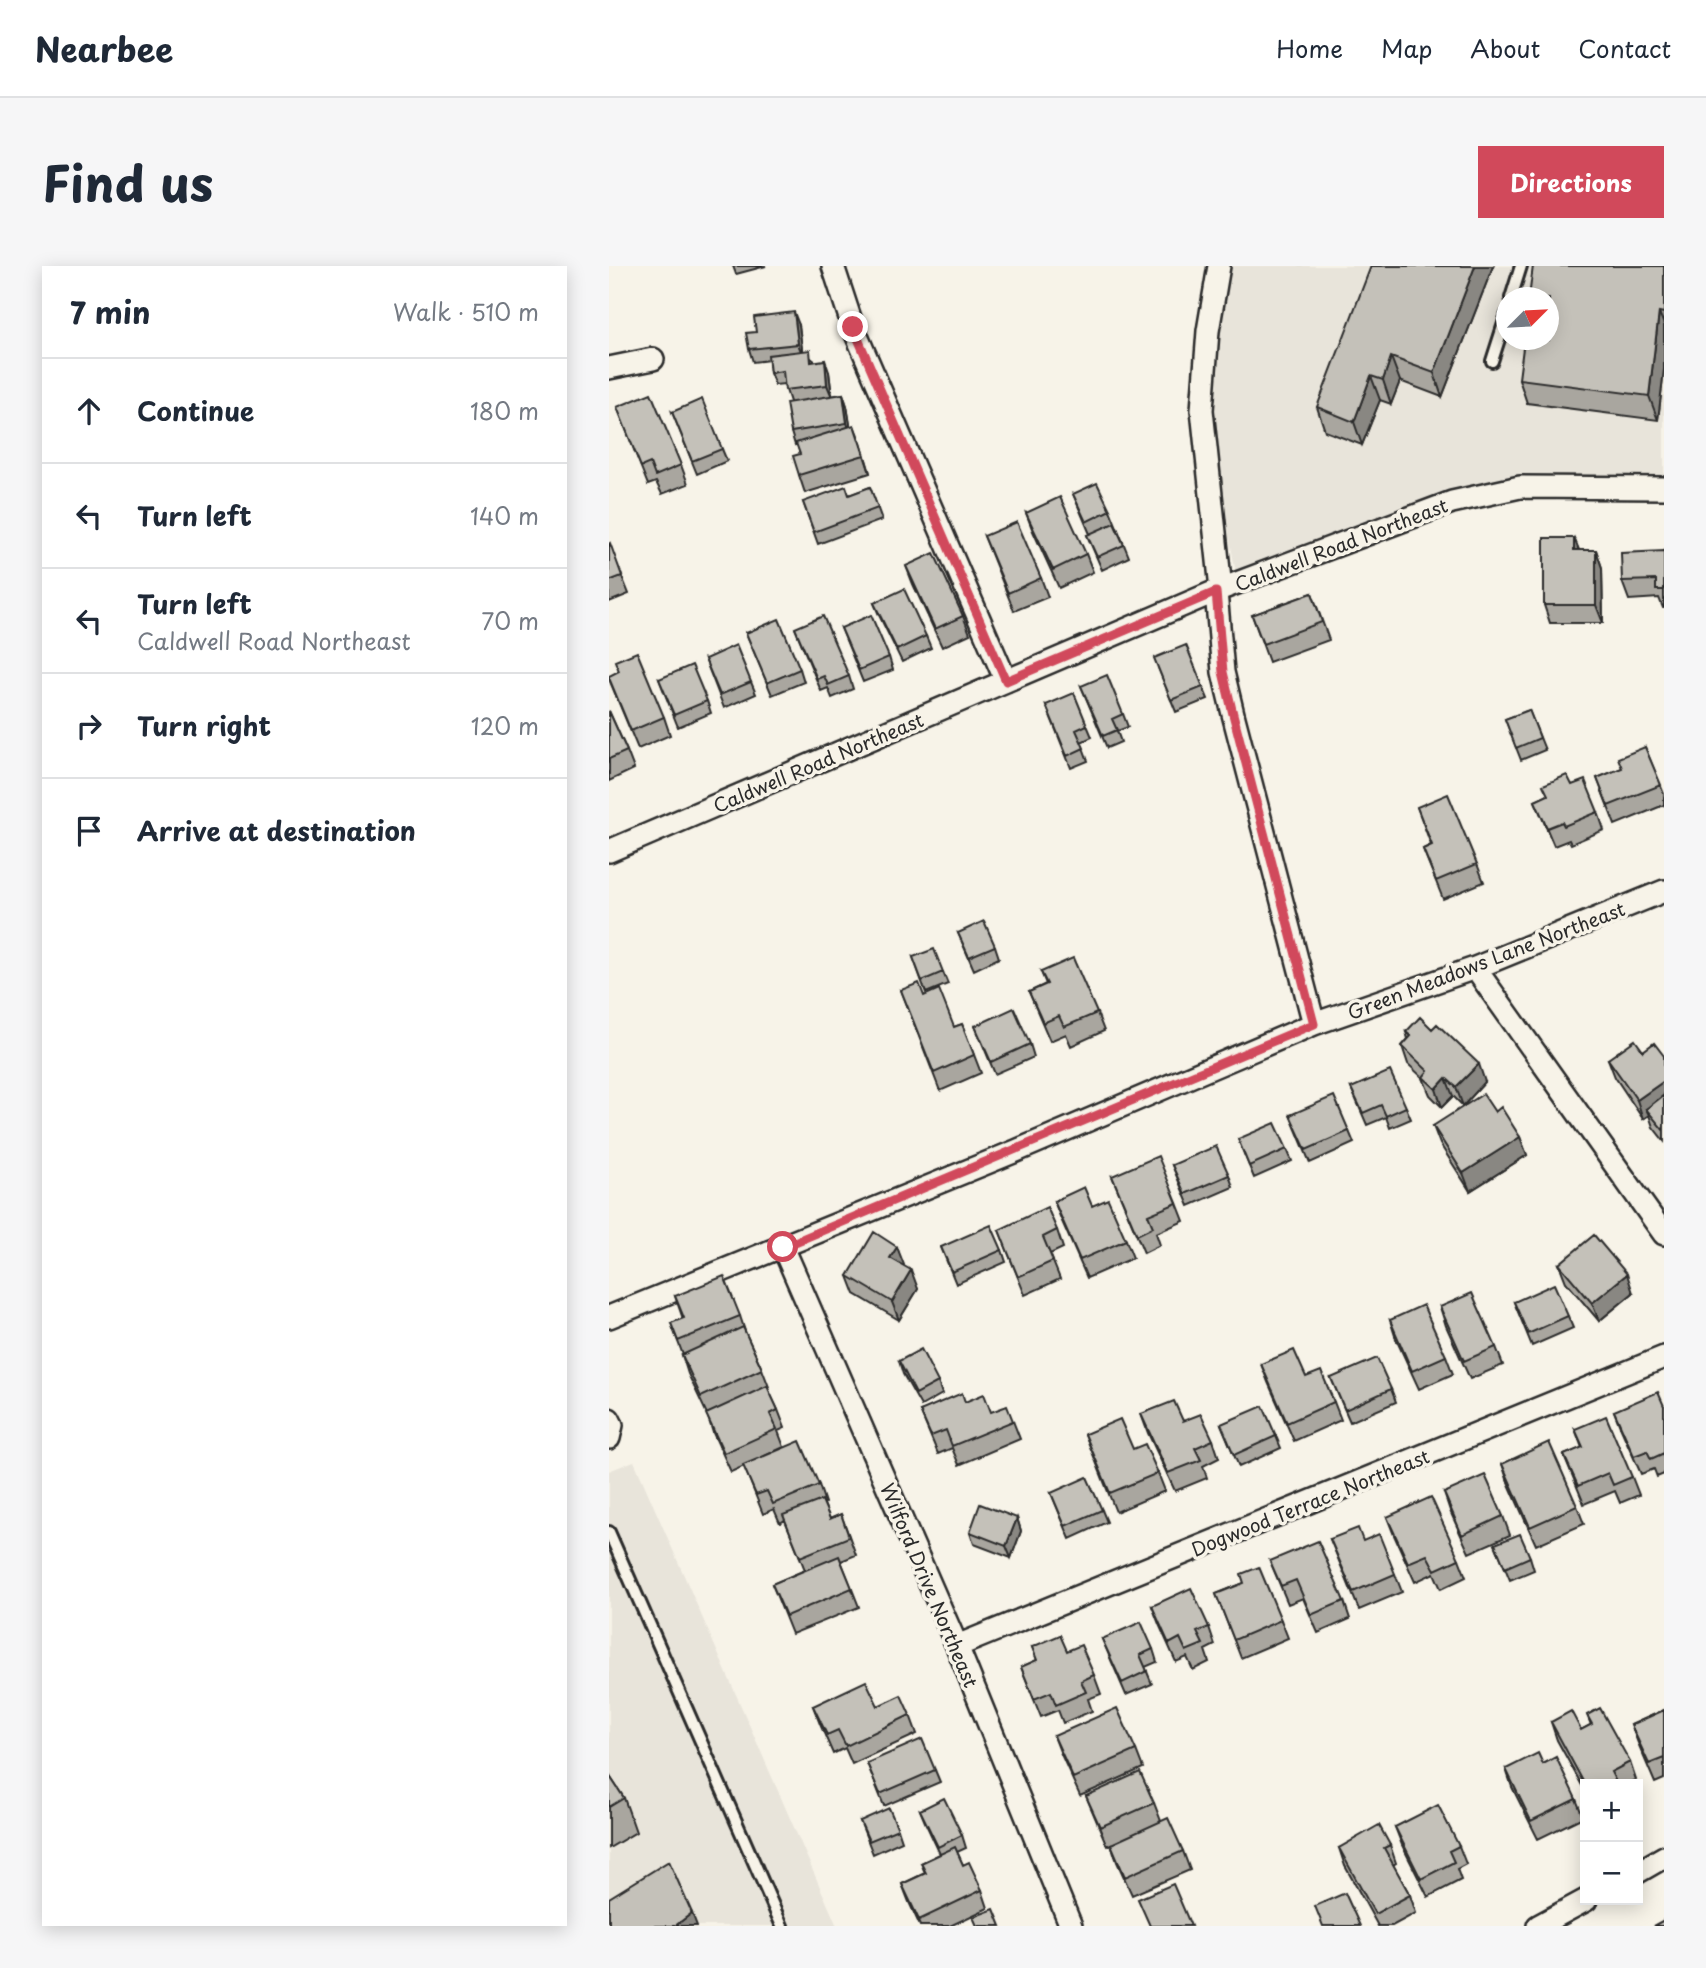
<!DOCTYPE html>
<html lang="en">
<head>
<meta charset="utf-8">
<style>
  body { margin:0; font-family:"Playpen Sans",sans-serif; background:#f6f6f7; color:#1f2937 }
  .controls { position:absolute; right:21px; bottom:21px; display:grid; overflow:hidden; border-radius:0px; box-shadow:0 4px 18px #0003 }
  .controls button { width:63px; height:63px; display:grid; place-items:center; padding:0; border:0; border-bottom:2px solid #e0e1e3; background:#fff; color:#1f2937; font:35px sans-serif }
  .compass { position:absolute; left:887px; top:21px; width:63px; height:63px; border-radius:50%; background:#fff; box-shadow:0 4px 18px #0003; rotate:66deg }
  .stop { position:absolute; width:21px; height:21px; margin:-16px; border:5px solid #d1495b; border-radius:50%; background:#fff }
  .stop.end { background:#d1495b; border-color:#fff; box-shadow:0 2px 7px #0008 }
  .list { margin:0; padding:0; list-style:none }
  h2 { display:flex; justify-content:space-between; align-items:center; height:91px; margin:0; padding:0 28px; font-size:30px }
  h2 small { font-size:23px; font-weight:400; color:#747a83 }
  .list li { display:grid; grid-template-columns:46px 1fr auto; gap:21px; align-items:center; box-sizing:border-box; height:105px; padding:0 28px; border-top:2px solid #e0e1e3 }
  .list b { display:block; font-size:26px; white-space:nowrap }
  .list p { margin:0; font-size:23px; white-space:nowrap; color:#747a83 }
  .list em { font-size:23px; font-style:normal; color:#747a83 }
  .icon { flex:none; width:38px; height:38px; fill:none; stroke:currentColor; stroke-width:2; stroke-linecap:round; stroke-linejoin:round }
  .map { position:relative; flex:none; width:1055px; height:1660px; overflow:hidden; border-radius:0px }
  header { display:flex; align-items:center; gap:42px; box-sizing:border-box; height:98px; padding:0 35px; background:#fff; border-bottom:2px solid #e0e1e3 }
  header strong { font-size:33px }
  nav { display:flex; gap:38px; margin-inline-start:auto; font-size:24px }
  .intro { display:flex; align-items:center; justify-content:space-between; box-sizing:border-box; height:168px; padding:0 42px }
  h1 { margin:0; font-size:49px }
  .button { padding:18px 32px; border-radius:0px; background:#d1495b; color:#fff; font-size:24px; font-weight:700 }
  main { display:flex; gap:42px; padding:0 42px }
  aside { flex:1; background:#fff; border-radius:0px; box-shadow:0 4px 18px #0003 }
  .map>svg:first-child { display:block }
  .built { fill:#e8e4da; fill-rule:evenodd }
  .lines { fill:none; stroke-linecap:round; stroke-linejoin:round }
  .service-casing { stroke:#2b2b2b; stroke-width:16 }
  .minor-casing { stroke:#2b2b2b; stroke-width:26 }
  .service { stroke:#f7f3e8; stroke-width:10 }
  .minor { stroke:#f7f3e8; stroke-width:21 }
  .wall { fill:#a9a69f; stroke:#2b2b2b; stroke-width:2 }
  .shaded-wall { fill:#898782; stroke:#2b2b2b; stroke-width:2 }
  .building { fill:#c4c1b9; stroke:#2b2b2b; stroke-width:2 }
  .route { stroke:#d1495b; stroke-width:9 }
  .labels { text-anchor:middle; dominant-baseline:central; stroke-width:7; stroke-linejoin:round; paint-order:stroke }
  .street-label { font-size:19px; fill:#2b2b2b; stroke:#f7f3e8 }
</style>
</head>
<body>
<header>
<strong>Nearbee</strong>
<nav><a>Home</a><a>Map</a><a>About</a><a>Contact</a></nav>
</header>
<div class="intro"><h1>Find us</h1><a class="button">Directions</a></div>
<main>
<aside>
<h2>7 min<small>Walk · 510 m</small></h2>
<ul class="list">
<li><svg class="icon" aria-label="ahead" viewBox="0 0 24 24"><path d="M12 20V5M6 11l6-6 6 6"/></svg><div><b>Continue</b></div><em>180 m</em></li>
<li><svg class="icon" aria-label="left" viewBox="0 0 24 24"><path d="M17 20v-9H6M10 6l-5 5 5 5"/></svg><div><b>Turn left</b></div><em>140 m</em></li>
<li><svg class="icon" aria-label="left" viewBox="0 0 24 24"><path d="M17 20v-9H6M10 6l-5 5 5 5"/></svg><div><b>Turn left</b><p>Caldwell Road Northeast</p></div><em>70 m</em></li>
<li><svg class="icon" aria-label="right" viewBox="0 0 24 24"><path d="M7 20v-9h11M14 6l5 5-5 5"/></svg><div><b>Turn right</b></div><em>120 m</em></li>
<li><svg class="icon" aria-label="arrive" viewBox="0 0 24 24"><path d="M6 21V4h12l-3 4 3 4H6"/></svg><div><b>Arrive at destination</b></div></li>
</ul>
</aside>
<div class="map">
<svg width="1055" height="1660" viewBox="0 0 1055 1660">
  <rect width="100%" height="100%" fill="#f7f3e8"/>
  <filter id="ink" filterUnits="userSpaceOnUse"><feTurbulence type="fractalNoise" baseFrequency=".0143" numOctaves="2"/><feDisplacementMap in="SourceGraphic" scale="14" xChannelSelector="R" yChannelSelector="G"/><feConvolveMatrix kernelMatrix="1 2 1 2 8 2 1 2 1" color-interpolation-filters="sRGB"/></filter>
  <g filter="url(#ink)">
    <path class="built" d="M604,0H1055V218L908,212L628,312L589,109ZM898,32H940V74H898Z
      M25,1195L228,1660H0V1205Z"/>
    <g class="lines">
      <g class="service-casing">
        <path id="service" d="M902,32L912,0
          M883,95L898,48
          M0,1266L173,1660"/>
      </g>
      <g class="minor-casing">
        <path id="minor" d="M224,0L244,61L397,415
          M610,0L599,65L593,144L612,323
          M0,102L44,93
          M607,326L614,406L624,448L705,758
          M0,585L612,323L843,236L911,221L1055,222
          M866,702L1055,968
          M174,981L348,1380L462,1660
          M0,1051L407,885L705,758L866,702L1055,625
          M0,1153L3,1159L0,1172
          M348,1380L1055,1091
          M1029,1606L1055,1591
          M929,1660L977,1634"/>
      </g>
      <use href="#service" class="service"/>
      <use href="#minor" class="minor"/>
    </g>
    <path class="wall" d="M124,0H157L127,8Z
      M884,0L833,131L791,115L782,138L771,134L753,179L716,165L708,141Z
      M1055,0V103L1049,154L918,137L910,113Z
      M190,59L193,85L220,106L223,130L234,128L238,140L241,160L252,177L261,207L196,227L190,209L191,188L188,178L186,179L182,166L181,136L175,118L166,119L161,107L160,94L144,96L140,83Z
      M8,141L72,199L79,218L53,228L47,216L39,219Z
      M63,146L113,183L118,195L88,208Z
      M261,221L273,254L209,278L194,236L240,229Z
      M464,228L501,244L520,291L493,304L478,269L481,268Z
      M417,247L477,288L484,306L450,322L424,265Z
      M375,270L432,312L439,331L405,345Z
      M965,272L970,284H987L993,302L994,357H941L935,339Z
      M0,278L20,328L0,336Z
      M1055,285V342H1054L1050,332L1020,334L1013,315Z
      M297,300L354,350L361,368L333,381L304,318Z
      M703,327L720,374L660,396L643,349Z
      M265,337L317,370L322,382L293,396L270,349Z
      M186,362L240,410L244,423L223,432L219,422L212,425Z
      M232,362L280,391L284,404L254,416Z
      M137,367L191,403L195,416L163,429Z
      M96,393L142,416L147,428L115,442Z
      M550,404L594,421L599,433L567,446Z
      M0,413L55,451L61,469L29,483Z
      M50,413L98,435L102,447L69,461Z
      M472,420L514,448L519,461L508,465L512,476L498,482Z
      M437,439L478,459L483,471L472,476L479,495L462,502Z
      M920,444L936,484L912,494L896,453Z
      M0,445L18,485L25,503L0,515Z
      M1036,481L1055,528V539L1006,559L988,512L1013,502Z
      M963,519L989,546L995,564L962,578L960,574L945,580L926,535Z
      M808,541L868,598L875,616L834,633L814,583L822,579Z
      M349,667L386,680L390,692L365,704Z
      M304,691L334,706L339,718L317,727Z
      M432,706L488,747L495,765L462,780L457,768L441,775L420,726L437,718Z
      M292,724L315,730L345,761L353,758L372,807L331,825Z
      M366,760L421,778L425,791L386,808Z
      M797,766L876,816L854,840L844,830L833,841L821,829L814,812L799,798L793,780L799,773Z
      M1034,785L1055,790V875L1044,861L1040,849L1034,853L1006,811L999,793Z
      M742,822L797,841L802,853L781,862L777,851L758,859Z
      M886,846L911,871L918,889L861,925L831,878L824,860Z
      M681,849L740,865L745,877L701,897Z
      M629,873L678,883L683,895L645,912Z
      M563,899L620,909L624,921L580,940Z
      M503,910L568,937L575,955L547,967L551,979L535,987Z
      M445,935L483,940L517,974L524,992L478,1012L452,953Z
      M390,964H448L454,982L441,988L451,1013L416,1029Z
      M288,981L294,1000L309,1023L290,1054L246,1028L239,1010Z
      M332,981L393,984L397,996L347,1018Z
      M950,998L1024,1027L990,1055L957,1016Z
      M66,1030L131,1050L137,1068L153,1103L160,1121H158L169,1144L176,1162L169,1165L175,1181L151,1192L210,1219L216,1237L215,1238L221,1253L232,1248L247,1289L232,1295L250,1341L183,1368L163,1318L196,1304L176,1254L171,1257L165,1243L154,1248L135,1200L122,1206L104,1167L98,1148L79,1108L73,1089H74L62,1057L74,1053Z
      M905,1036L959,1050L964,1062L923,1080Z
      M831,1041L887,1081L894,1099L861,1113L837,1060Z
      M781,1054L837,1090L844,1108L810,1123L787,1073Z
      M290,1095L329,1116L333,1128L312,1140L294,1108Z
      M652,1098L697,1111L725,1136L732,1154L685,1175L659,1116Z
      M722,1112L782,1123L787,1136L741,1156Z
      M356,1136L404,1155L411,1173L350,1199L343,1182L329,1188L311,1145Z
      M1055,1140V1208L1048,1211L1045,1203L1032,1208L1012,1163L1005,1145Z
      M532,1148L574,1155L604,1174L610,1192L594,1200L598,1212L566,1225L539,1167Z
      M612,1158L667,1170L672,1182L630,1201Z
      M966,1163L1023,1211L1030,1229L1011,1237L1006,1225L975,1238L955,1189L973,1182Z
      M476,1168L524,1183L549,1207L556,1225L507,1246Z
      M893,1198L968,1240L975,1258L927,1279L899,1216Z
      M442,1227L493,1244L498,1256L461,1273Z
      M835,1227L894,1250L901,1269L860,1287L841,1245Z
      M778,1251L850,1293L857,1311L832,1323L825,1307L806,1316L785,1269Z
      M408,1252L412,1265L402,1292L365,1278L361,1266Z
      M721,1273L754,1275L786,1308L793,1326L750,1344Z
      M886,1278L921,1291L925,1304L901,1314Z
      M661,1295L735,1335L741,1353L709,1367L694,1332L679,1338Z
      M635,1317L672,1354L679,1372L632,1392L607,1328Z
      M543,1340L600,1361L606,1379L596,1384L600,1396L584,1404L578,1391L567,1396L550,1358Z
      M493,1373L544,1383L548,1396L536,1401L543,1418L517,1429Z
      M423,1381L458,1385L485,1409L492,1428L479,1433L483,1445L454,1457L449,1444L432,1451L412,1401L428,1394Z
      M204,1440H269L301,1449L308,1468L243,1498L236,1482L224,1488L211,1458Z
      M1055,1444V1513L1046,1517L1029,1477L1022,1459Z
      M978,1449L1021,1496L1027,1514L1019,1518H976V1525L948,1474L942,1456L972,1464L982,1459Z
      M445,1470L527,1484L534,1502L471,1530L452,1488Z
      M258,1497L326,1504L331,1516L275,1540Z
      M897,1503L967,1533L974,1551L929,1573L903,1521Z
      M0,1509L15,1532L27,1566L0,1582Z
      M477,1530L545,1537L552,1555L574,1585L581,1604L523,1629L508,1596L502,1578L498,1580Z
      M311,1544L353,1569L357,1582L348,1586L354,1599L373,1624L379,1642L341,1660H311L300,1636L293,1618L316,1607L312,1597L331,1588L316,1556Z
      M251,1555L289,1563L293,1575L264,1588Z
      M786,1561L850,1580L857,1598L848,1603L852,1614L819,1631L793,1579Z
      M781,1579L787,1597L784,1599L801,1629L807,1647L783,1660H769L736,1600L730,1582Z"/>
    <path class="shaded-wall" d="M866,0H884L833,131L825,107Z
      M185,46L190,59L194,90L189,78Z
      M1050,46L1055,59V103L1049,154L1040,130Z
      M782,91L791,115L782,138L774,114Z
      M216,94L220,106L223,131L218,119Z
      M762,110L771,134L753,179L745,156Z
      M234,128L238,140L243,170L238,157Z
      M245,159L252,177L261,207Z
      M965,272L972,290L965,284Z
      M987,284L993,302L994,357L987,339Z
      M870,798L876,816L854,840L847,821Z
      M837,812L844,830L833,841L827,823Z
      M1055,815V838L1037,843L1040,849L1034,853L1028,834Z
      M911,871L918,889L861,925L854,907Z
      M288,981L295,999L288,1010L281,992Z
      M302,1004L309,1023L290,1054L283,1036Z
      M1018,1008L1024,1027L990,1055L983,1037Z
      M408,1252L412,1265L402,1292L397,1280Z
      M83,1647L88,1660H66Z"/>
    <path class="building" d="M762,0H866L825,107L782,91L774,114L762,110L745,156L708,141Z
      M924,0H1055V47L1050,46L1040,130L910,113L915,74H940V32H920Z
      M185,46L189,78L140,83L137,67L147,66L145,51Z
      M201,84L202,96L216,94L218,119L176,124L174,105L161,107L159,89Z
      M42,127L72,199L46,210L41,197L32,201L8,141Z
      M234,128L238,157L182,166L177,137Z
      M93,133L113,183L83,195L63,146Z
      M245,159L255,189L190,209L184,190L191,188L187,177Z
      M488,217L501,244L477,256L464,228Z
      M237,220L240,229L261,221L269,242L205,266L194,236Z
      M451,231L477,288L444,304L417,247Z
      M408,256L432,312L399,327L375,270Z
      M505,257L515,279L488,291L478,269Z
      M935,272H965V284H987V339H935Z
      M1,277L13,310L0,315V278Z
      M1055,285V324H1047V314L1013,315L1012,287Z
      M325,287L354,350L326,363L297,300Z
      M295,323L317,370L288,384L265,337Z
      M703,327L713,356L654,378L643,349Z
      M262,349L280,391L250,404L232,362Z
      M214,350L240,410L219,419L215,410L208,413L186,362Z
      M170,353L191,403L158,417L137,367Z
      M127,379L142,416L111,429L96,393Z
      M577,379L594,421L562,434L545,392Z
      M28,386L55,451L22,465L0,412V410L10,405L6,395Z
      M83,399L98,435L65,449L50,413Z
      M498,409L514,448L503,453L508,464L494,470L472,420Z
      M465,427L478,459L467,464L475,482L458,490L437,439Z
      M920,444L931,472L907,482L896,453Z
      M0,445L18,485L0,493Z
      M1036,481L1052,519L999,540L988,512L1013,502L1009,492Z
      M958,509L963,519L976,514L989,546L955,560L953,556L938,562L926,535L939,529L934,519Z
      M839,528L868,598L827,615L814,583L823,579L808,541Z
      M375,655L386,680L360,691L349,667Z
      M325,683L334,706L313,715L304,691Z
      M464,692L488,747L455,761L450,750L434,757L420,726L438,718L432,706Z
      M310,717L315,730L330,723L345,761L353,758L365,789L325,807L292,724Z
      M405,742L421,778L382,796L366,760Z
      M811,751L823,763L828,758L870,798L847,821L837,812L827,823L814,811L819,805L793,780L802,770L797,766Z
      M1026,774L1034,785L1045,777L1055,790V815L1028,834L999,793Z
      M781,805L797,841L777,850L772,839L754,847L742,822Z
      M874,828L886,846L892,841L911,871L854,907L824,860Z
      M1055,829V865L1037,843Z
      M725,830L740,865L697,884L681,849Z
      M666,857L678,883L640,900L629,873Z
      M607,880L620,909L576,928L563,899Z
      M549,890L568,937L539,949L544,961L528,969L503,910Z
      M475,921L483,940L499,933L517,974L471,994L445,935Z
      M438,941L448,964L434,971L444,995L409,1011L390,964Z
      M382,959L393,984L343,1006L332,981Z
      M265,966L288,981L281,992L302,1004L283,1036L239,1010Z
      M985,969L1018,1008L983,1037L950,998Z
      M115,1010L131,1050L69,1075L62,1057L75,1052L66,1030Z
      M945,1018L959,1050L919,1068L905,1036Z
      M863,1027L887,1081L855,1095L831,1041Z
      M814,1039L837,1090L803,1105L781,1054Z
      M134,1061L153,1103L92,1131L73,1089Z
      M312,1083L329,1116L307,1128L290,1095Z
      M685,1084L697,1111L712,1105L725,1136L678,1157L652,1098Z
      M768,1092L782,1123L736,1144L722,1112Z
      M158,1120L169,1144L161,1148L168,1163L115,1187L97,1148Z
      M1049,1126L1055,1140V1187L1042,1193L1038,1185L1025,1190L1005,1145Z
      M353,1127L356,1136L375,1128L382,1146L398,1140L404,1155L343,1180L337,1164L322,1170L311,1145Z
      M565,1135L574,1155L592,1148L604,1174L586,1182L592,1194L559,1207L532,1148Z
      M654,1140L667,1170L625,1189L612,1158Z
      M997,1150L1023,1211L1004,1219L999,1207L969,1220L955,1189L974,1181L966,1163Z
      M511,1153L524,1183L536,1178L549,1207L501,1227L476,1168Z
      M191,1175L210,1219L164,1238L158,1225L147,1229L134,1199Z
      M940,1176L968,1240L921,1261L893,1198Z
      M876,1209L894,1250L853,1269L835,1227Z
      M478,1211L493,1244L456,1260L442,1227Z
      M822,1231L850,1293L826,1304L818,1289L799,1297L778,1251Z
      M213,1234L221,1253L232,1248L240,1271L191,1291L174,1249Z
      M371,1238L408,1252L397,1280L361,1266Z
      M749,1262L754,1275L770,1268L786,1308L744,1326L721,1273Z
      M911,1268L921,1291L896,1302L886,1278Z
      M709,1275L735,1335L702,1349L687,1314L672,1320L661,1295Z
      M230,1290L243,1322L177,1350L163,1318Z
      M650,1301L672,1354L625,1374L607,1328L635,1317L632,1308Z
      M582,1322L600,1361L588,1366L594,1378L577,1385L571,1372L560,1378L543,1340Z
      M532,1356L544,1383L531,1389L538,1405L513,1417L493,1373Z
      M451,1369L458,1385L472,1379L485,1409L472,1415L477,1426L447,1439L442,1426L425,1433L412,1401L428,1394L423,1381Z
      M257,1415L269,1440L292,1429L301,1449L237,1480L229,1464L218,1469L204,1440Z
      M508,1442L527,1484L464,1512L445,1470Z
      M991,1442L1021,1496L1002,1506L1007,1516L1003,1518L976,1519L942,1456L962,1445L972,1464L983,1458L978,1449Z
      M1055,1444V1492L1040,1498L1022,1459Z
      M313,1473L326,1504L271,1528L258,1497Z
      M929,1487L934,1498L947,1491L967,1533L922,1555L897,1503Z
      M531,1506L545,1537L491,1561L477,1530Z
      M0,1509L15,1532L0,1541Z
      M335,1532L353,1569L329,1581L311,1544Z
      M829,1539L850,1580L840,1585L845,1596L812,1613L786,1561Z
      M280,1542L289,1563L260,1575L251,1555Z
      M559,1552L574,1585L516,1611L502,1578Z
      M770,1559L781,1579L775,1582L801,1629L766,1648L730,1582Z
      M346,1581L354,1599L360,1596L373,1624L310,1654L293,1618L317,1607L312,1597Z
      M60,1595L83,1647L66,1660H0V1632Z
      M564,1618L582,1660H541L529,1633Z
      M736,1627L751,1660H714L706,1640Z
      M385,1643L392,1660H368L364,1651Z
      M1055,1654V1660H1044Z"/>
  </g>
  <g class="lines" filter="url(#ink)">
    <path class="route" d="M174,981L705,758L624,448L614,406L607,326L397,415L244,61"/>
  </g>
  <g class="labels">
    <g class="street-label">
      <text transform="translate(732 278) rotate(-21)">Caldwell Road Northeast</text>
      <text transform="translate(209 496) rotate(-23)">Caldwell Road Northeast</text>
      <text transform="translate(877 694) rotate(-21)">Green Meadows Lane Northeast</text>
      <text transform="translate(701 1236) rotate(-22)">Dogwood Terrace Northeast</text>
      <text transform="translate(321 1319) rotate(67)">Wilford Drive Northeast</text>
    </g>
  </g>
</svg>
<div class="controls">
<button>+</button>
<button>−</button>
</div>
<svg class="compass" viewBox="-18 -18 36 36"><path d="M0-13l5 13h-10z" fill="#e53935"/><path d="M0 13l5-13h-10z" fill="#747a83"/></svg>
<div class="stop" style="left:174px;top:981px"></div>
<div class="stop end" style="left:244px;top:61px"></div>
</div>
</main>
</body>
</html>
